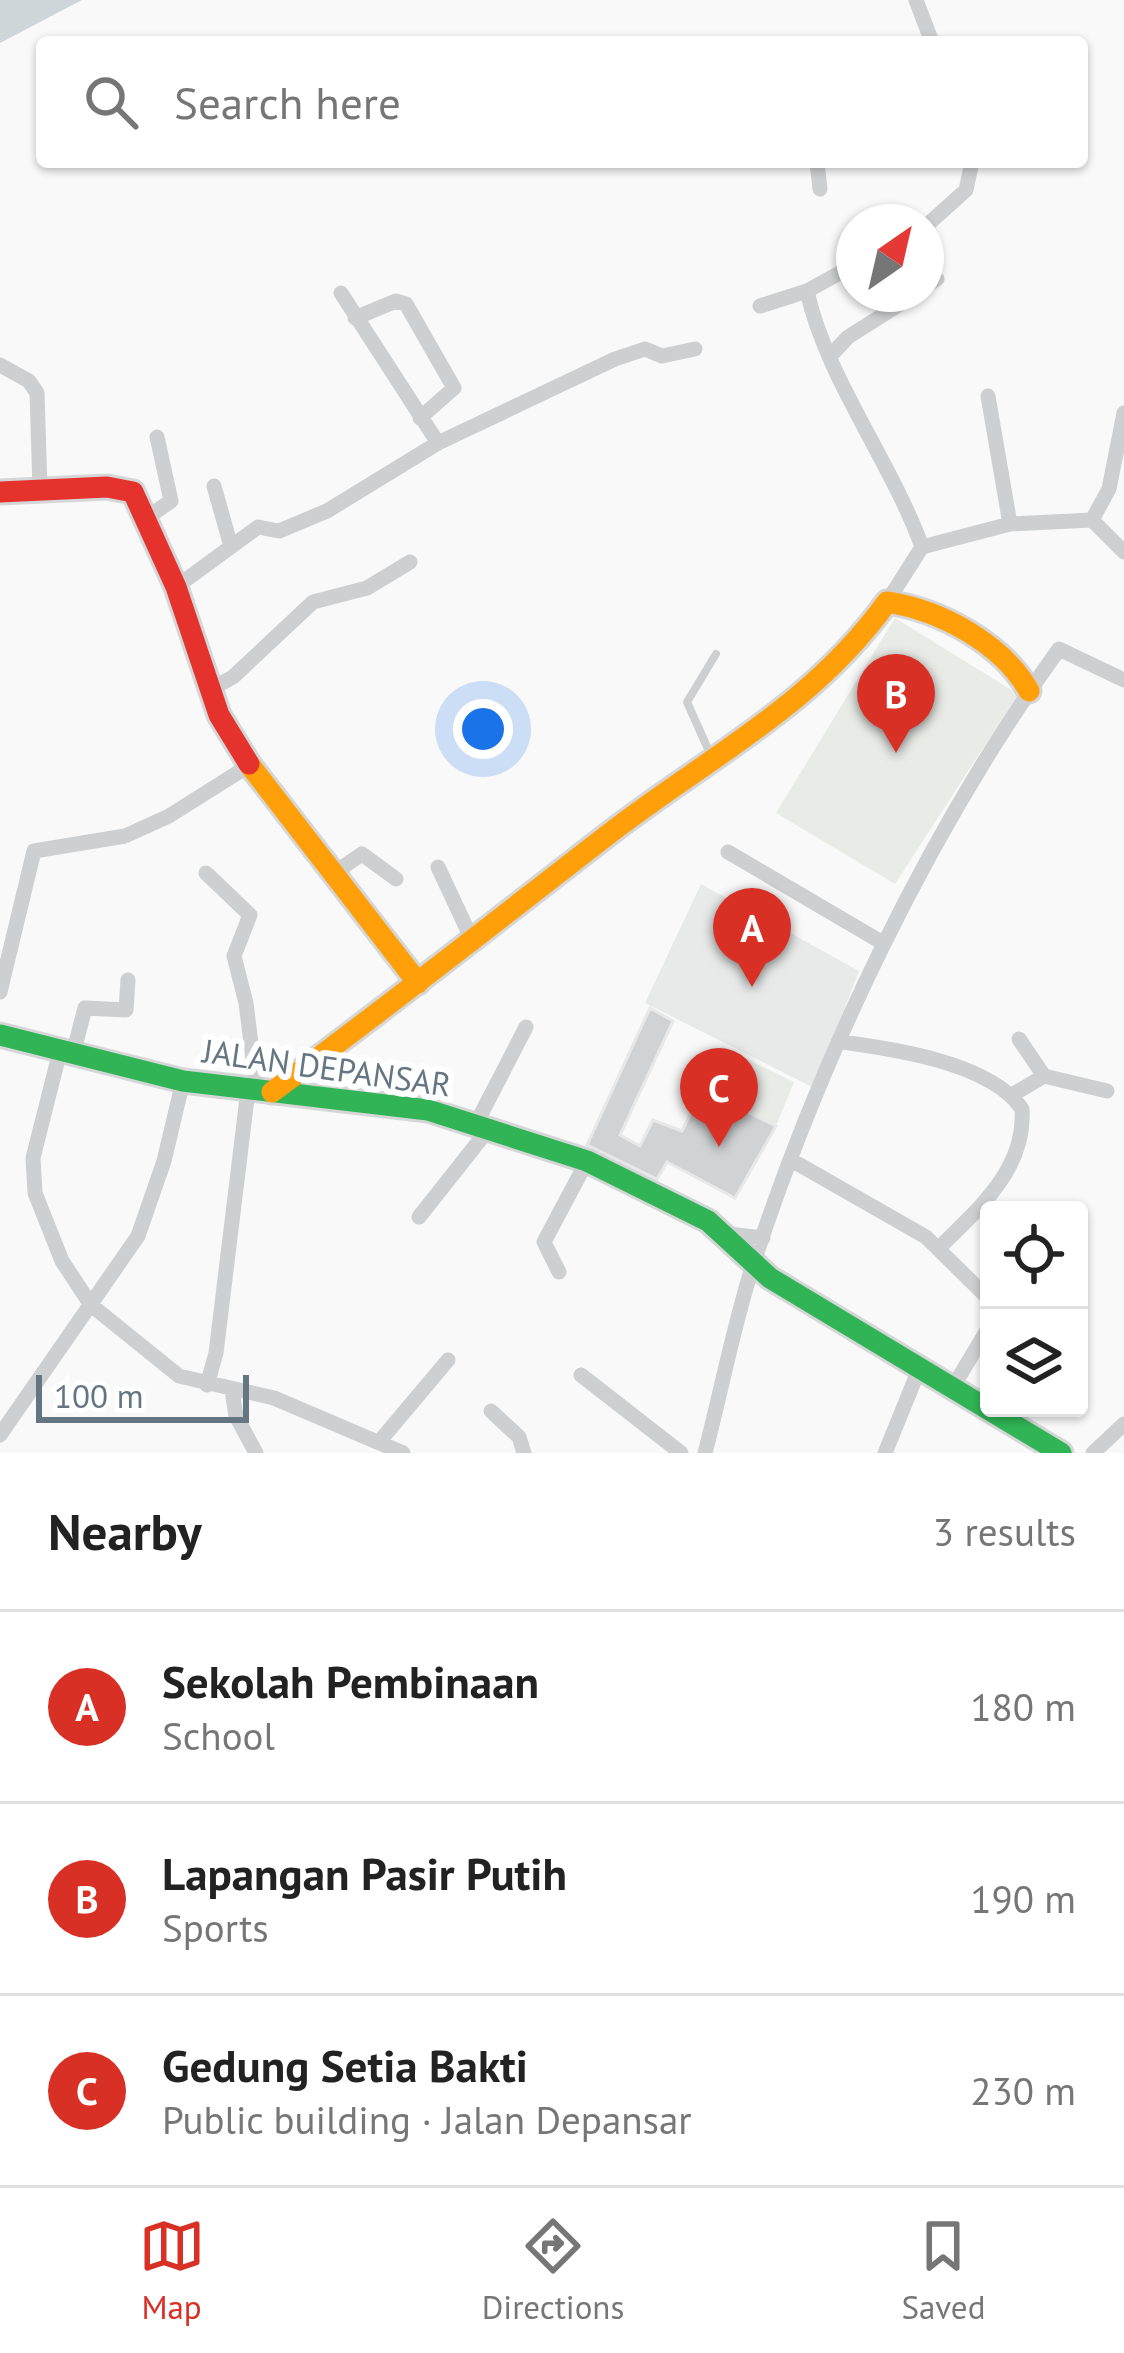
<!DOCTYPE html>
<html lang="en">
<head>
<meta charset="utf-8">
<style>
  body { margin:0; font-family:"PT Sans",sans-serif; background:#f6f6f6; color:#222 }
  .controls { position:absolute; right:36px; bottom:36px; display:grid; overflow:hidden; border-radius:12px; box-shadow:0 3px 9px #0004 }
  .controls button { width:108px; height:108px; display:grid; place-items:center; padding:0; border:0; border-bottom:3px solid #e0e0e0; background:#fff; color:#222; font:60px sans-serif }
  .compass { position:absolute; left:836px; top:204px; width:108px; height:108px; border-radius:50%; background:#fff; box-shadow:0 3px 9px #0004; rotate:34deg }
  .scale { position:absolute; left:36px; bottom:30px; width:213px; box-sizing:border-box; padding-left:12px; border:6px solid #657683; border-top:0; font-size:33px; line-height:42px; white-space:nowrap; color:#657683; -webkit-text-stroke:9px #fff; paint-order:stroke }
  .you { position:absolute; left:483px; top:729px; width:42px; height:42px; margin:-30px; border:9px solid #fff; border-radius:50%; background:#1a73e8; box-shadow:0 0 0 18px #1a73e833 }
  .badge { display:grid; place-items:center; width:78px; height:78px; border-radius:50%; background:#d93025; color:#fff; font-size:39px; font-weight:700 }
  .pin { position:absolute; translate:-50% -99px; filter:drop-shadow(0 3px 6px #0008) }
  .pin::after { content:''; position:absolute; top:63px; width:42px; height:36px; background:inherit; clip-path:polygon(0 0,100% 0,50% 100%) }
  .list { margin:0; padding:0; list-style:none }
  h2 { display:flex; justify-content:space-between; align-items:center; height:156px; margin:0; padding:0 48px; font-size:51px }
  h2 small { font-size:39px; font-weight:400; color:#767676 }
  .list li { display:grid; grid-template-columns:78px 1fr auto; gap:36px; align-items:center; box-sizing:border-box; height:192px; padding:0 48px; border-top:3px solid #e0e0e0 }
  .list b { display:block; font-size:45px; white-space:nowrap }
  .list p { margin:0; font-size:39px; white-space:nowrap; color:#767676 }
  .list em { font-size:39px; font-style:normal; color:#767676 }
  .icon { flex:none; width:66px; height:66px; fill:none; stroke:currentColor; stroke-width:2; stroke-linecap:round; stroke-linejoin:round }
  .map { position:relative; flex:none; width:1124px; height:1453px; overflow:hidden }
  .search { position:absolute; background:#fff; box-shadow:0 3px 9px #0004; left:36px; right:36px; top:36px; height:132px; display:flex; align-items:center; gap:30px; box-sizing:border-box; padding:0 42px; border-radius:12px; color:#767676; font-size:45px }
  .sheet { height:732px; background:#fff }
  nav { display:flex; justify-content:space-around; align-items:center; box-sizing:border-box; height:168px; border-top:3px solid #e0e0e0; background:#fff; font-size:33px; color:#767676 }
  nav a { display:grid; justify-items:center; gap:6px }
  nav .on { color:#d93025 }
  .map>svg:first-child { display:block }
  .built { fill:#e8e9e9 }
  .green { fill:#e8ebe6 }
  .water { fill:#ced6d9 }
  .building { fill:#d0d2d3; stroke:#e8e8e8; stroke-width:3 }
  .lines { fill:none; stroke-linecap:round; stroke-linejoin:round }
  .fast-casing { stroke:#d5d6d7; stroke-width:27 }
  .slow-casing { stroke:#d5d6d7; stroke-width:27 }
  .jam-casing { stroke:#d5d6d7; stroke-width:27 }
  .lane { stroke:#cecfd0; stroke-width:8 }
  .street { stroke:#cecfd0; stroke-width:15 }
  .fast { stroke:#30b455; stroke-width:21 }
  .slow { stroke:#ff9f0a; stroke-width:21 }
  .jam { stroke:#e5322d; stroke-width:21 }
  .labels { text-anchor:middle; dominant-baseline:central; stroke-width:12; stroke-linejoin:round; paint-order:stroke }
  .street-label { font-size:33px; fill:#657683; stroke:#fff }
</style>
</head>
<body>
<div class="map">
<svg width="1124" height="1453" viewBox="0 0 1124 1453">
  <rect width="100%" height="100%" fill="#f9f9f9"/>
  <path class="built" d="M701,884L859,971L814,1088L645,1003Z"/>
  <path class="green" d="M895,618L1018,694L895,884L776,813Z
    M722,1047L794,1082L776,1126L702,1090Z"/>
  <path class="water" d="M0,0H82L0,43Z"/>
  <path class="building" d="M650,1008L673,1021L620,1135L640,1146L653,1120L682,1131L702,1090L776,1126L735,1198L667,1162L657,1179L587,1145Z"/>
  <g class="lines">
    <g class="fast-casing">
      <path id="fast" d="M0,1035L183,1081L428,1110L587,1161L708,1221L770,1278L1061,1453"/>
    </g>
    <g class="slow-casing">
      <path id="slow" d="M249,764L418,983
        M272,1092C388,1007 500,918 614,830C712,755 813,705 887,602C940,610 1002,643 1029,691"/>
    </g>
    <g class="jam-casing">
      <path id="jam" d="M0,492L107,487L133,492L176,587L219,715L249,764"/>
    </g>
    <path class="lane" d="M712,758L687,702L716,654"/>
    <path class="street" d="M916,0L932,42
      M817,162L820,189
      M926,226L966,190L972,162
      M926,286L937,279
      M807,291C826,378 891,461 922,547
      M341,293L438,443
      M760,306L807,291L854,265
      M355,318L396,301L406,304L454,388L420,418
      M831,355L848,337L916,294
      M0,365L29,381L37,393L40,489
      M988,396L1010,524
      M1124,413L1109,489L1092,520L1124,552
      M214,486L230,543
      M145,519L171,501L157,437
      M176,587L258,527L279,531L327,511L438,443L615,359L645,349L662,356L695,349
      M887,602L922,547L1010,524L1092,520
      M211,689L233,677L313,602L367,588L410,562
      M728,852L883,943
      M438,867L474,944
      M206,873L250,915L234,956L246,1003L257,1091
      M334,873L362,854L396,879
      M0,992L34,851L125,836L169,816L250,765
      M1019,1039L1044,1076
      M842,1042C894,1049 991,1063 1022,1109C1026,1169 979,1208 940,1247
      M60,1051L33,1158L35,1193L62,1261L91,1305L179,1376L274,1398L403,1453
      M73,1054L85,1008L126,1010L128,980
      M1012,1095L1044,1076L1107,1091
      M477,1122L526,1027
      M793,1161L926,1237L989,1299
      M419,1217L491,1126
      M728,1234L763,1238
      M559,1272L544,1242L587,1161
      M581,1375L681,1453
      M207,1385L216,1353L248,1090
      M953,1387L989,1327
      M232,1390L236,1416L256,1453
      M491,1411L519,1437L524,1453
      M0,1435L138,1236L164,1161L183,1081
      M379,1442L448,1360
      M705,1453C721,1392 733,1328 752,1268C821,1055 929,830 1059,649L1124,680
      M885,1453L920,1367
      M1093,1453L1124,1424"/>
    <use href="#fast" class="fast"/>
    <use href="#slow" class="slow"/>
    <use href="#jam" class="jam"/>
  </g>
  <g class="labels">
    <g class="street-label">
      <text transform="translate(327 1067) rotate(8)">JALAN DEPANSAR</text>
    </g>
  </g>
</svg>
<div class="controls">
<button><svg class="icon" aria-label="locate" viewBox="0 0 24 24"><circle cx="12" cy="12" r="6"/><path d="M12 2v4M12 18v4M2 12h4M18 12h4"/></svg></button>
<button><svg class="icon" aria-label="layers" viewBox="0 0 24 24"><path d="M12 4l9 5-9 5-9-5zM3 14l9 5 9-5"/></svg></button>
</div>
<svg class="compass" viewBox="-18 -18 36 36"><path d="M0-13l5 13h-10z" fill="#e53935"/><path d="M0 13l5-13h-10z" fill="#767676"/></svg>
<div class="scale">100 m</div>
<div class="you"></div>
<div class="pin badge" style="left:752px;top:987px">A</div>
<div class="pin badge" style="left:896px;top:753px">B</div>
<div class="pin badge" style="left:719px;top:1147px">C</div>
<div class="search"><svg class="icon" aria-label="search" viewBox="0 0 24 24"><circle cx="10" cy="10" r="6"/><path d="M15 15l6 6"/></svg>Search here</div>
</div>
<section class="sheet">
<h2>Nearby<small>3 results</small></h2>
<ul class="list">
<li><span class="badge">A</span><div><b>Sekolah Pembinaan</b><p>School</p></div><em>180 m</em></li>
<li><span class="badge">B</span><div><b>Lapangan Pasir Putih</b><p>Sports</p></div><em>190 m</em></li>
<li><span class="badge">C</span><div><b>Gedung Setia Bakti</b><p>Public building · Jalan Depansar</p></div><em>230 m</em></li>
</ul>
</section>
<nav>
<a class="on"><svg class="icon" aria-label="map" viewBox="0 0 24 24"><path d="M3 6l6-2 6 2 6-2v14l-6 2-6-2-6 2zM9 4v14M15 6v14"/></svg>Map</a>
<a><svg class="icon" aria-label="directions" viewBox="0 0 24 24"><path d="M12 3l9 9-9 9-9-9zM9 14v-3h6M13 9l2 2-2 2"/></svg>Directions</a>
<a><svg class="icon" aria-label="saved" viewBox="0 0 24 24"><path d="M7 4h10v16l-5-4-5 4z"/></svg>Saved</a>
</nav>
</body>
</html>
